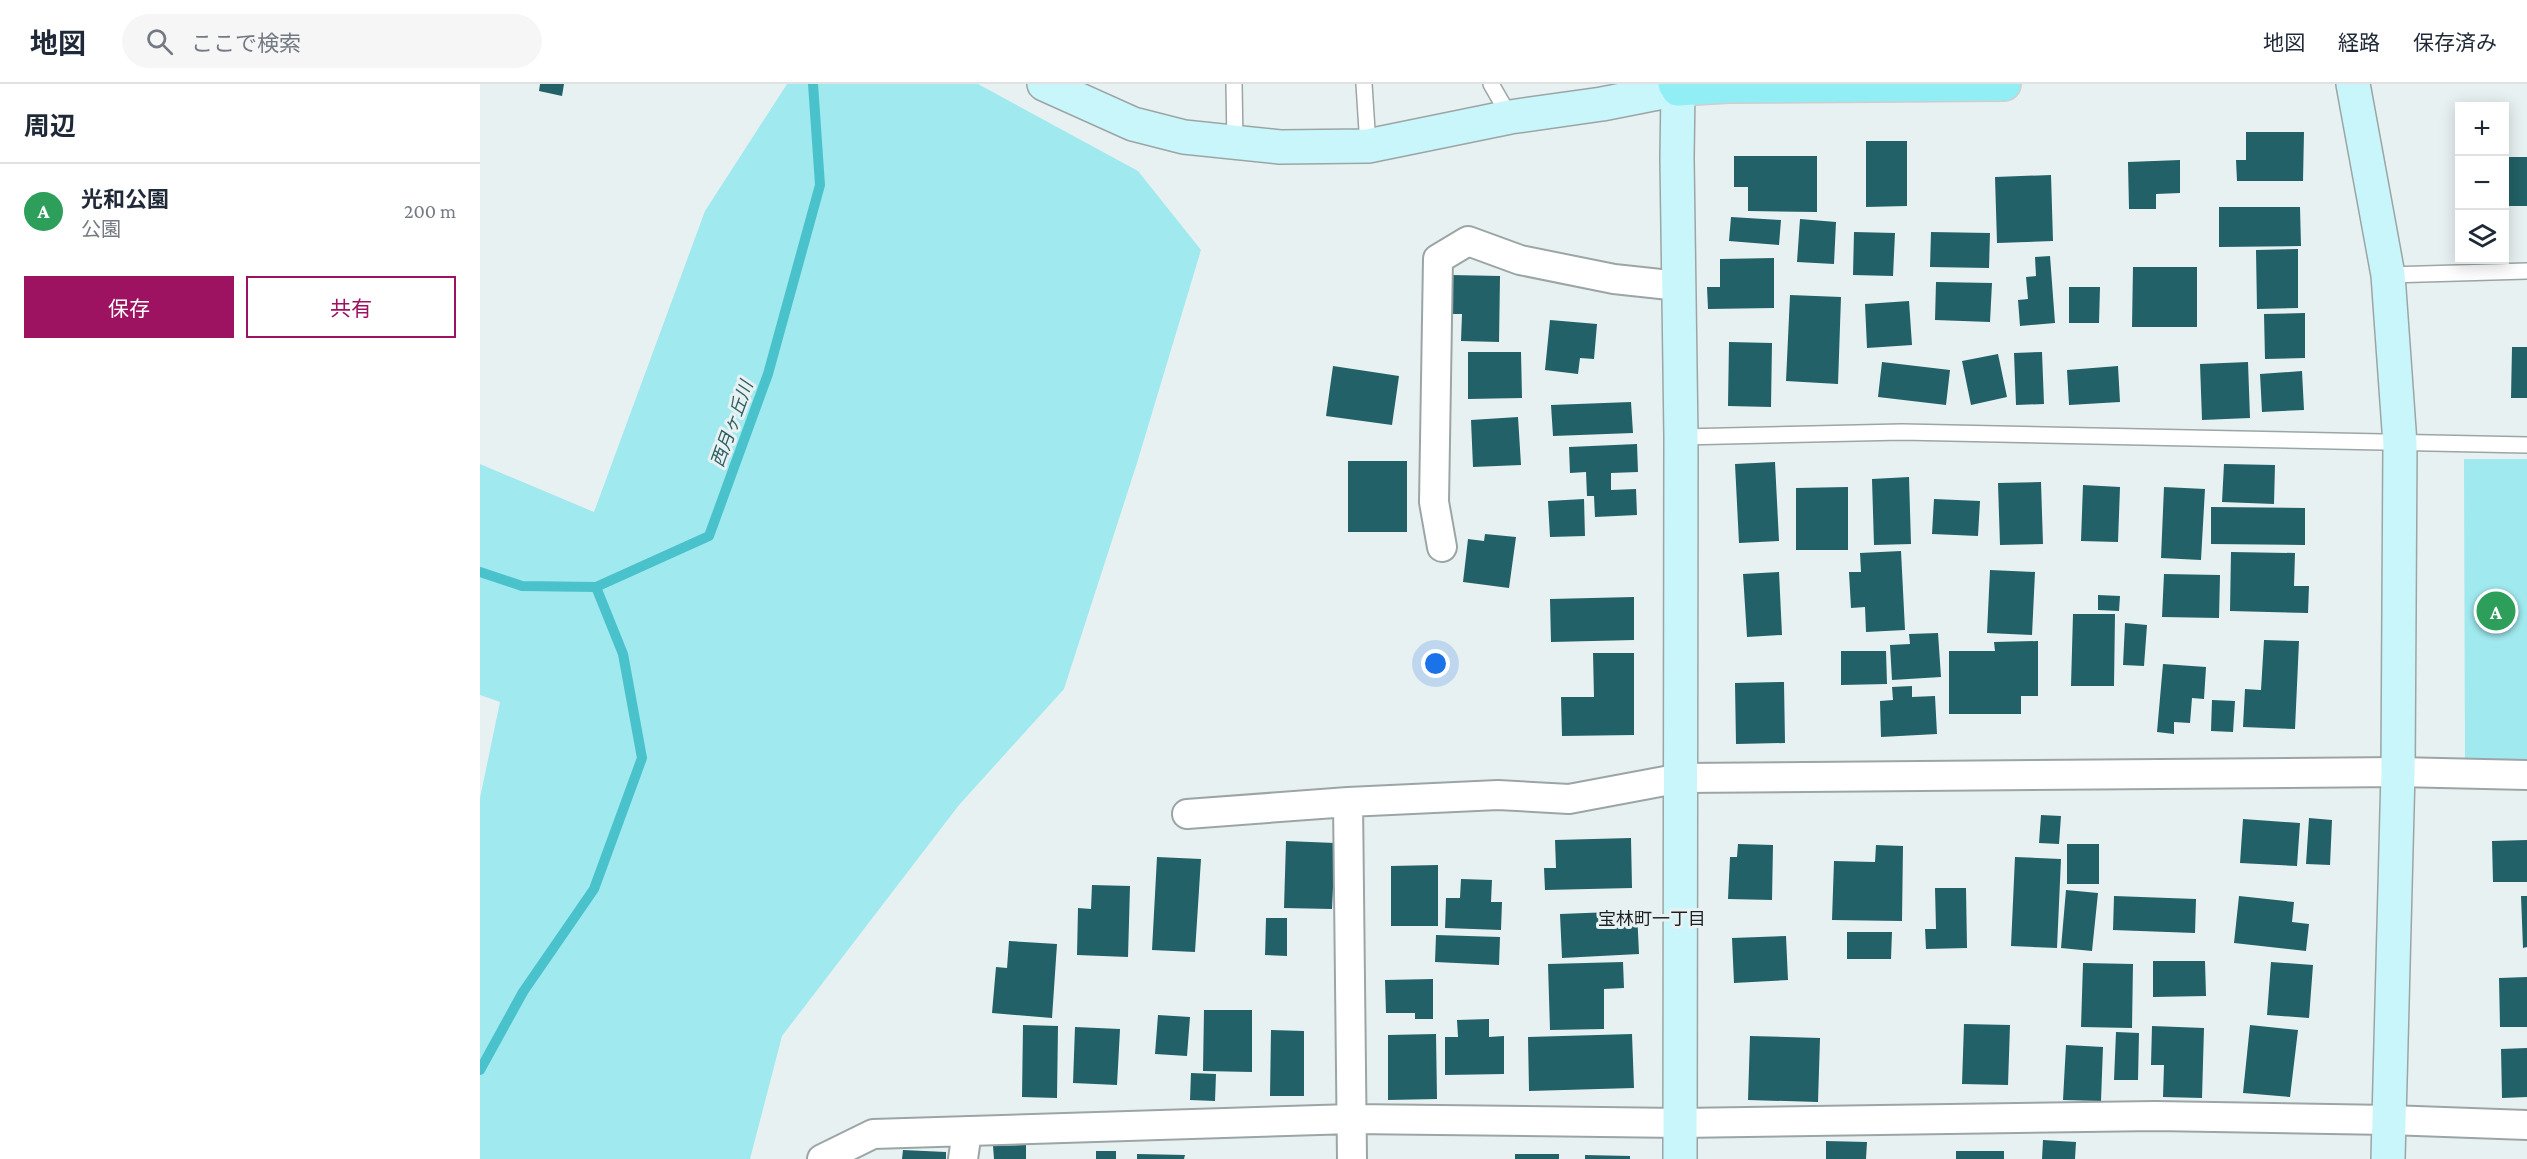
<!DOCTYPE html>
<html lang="ja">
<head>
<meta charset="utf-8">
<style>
  body { margin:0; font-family:"Crimson Pro","Noto Sans JP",serif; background:#f6f6f7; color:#1f2937 }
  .controls { position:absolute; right:18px; top:18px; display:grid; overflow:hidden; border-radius:0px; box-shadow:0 3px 15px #0003 }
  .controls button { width:54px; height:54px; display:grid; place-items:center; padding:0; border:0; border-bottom:2px solid #e0e1e3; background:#fff; color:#1f2937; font:30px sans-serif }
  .you { position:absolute; left:956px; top:580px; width:21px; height:21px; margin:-15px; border:4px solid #fff; border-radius:50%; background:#1a73e8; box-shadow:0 0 0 9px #1a73e833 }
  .badge { display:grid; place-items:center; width:39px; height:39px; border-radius:50%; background:#9d1362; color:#fff; font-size:20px; font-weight:700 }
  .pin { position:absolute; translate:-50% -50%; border:3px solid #fff; box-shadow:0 2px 6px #0006 }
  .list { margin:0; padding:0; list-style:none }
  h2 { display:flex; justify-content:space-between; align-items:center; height:78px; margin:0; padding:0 24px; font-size:26px }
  h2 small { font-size:20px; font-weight:400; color:#747a83 }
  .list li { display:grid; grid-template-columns:39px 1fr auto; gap:18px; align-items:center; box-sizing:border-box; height:96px; padding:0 24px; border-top:2px solid #e0e1e3 }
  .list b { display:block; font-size:22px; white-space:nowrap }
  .list p { margin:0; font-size:20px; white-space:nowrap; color:#747a83 }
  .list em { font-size:20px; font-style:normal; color:#747a83 }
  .actions { display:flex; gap:12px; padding:18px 24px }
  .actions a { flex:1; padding:14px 0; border:2px solid #9d1362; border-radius:0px; text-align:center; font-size:21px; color:#9d1362 }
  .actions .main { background:#9d1362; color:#fff }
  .icon { flex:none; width:33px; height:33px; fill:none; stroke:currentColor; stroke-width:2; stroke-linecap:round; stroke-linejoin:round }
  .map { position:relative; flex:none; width:2047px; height:1075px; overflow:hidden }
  header { display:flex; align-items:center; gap:36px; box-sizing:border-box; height:84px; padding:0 30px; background:#fff; border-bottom:2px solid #e0e1e3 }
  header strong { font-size:28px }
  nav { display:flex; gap:33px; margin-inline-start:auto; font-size:21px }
  .search { width:420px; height:54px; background:#f6f6f7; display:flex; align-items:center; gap:15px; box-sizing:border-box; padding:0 21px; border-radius:33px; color:#747a83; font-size:22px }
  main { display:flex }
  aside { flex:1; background:#fff }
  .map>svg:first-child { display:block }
  .green { fill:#a0e9ef }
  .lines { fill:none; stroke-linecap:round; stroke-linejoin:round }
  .stream { stroke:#4ac2cb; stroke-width:10 }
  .building { fill:#226167 }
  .lane-casing { stroke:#9ca5a6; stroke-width:18 }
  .street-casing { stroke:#9ca5a6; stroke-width:32 }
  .secondary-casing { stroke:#9ca5a6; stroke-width:36 }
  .primary-casing { stroke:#cdcece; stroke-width:36 }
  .lane { stroke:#fff; stroke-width:15 }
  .street { stroke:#fff; stroke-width:28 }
  .secondary { stroke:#c8f6fa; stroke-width:33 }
  .primary { stroke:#92eef5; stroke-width:33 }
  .labels { text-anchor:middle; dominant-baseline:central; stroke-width:6; stroke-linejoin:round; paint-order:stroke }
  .water-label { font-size:18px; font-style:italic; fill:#2c5e62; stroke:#e8f1f2 }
  .neighbourhood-label { font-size:18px; fill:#1d2121; stroke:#e8f1f2 }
</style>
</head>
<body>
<header>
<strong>地図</strong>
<div class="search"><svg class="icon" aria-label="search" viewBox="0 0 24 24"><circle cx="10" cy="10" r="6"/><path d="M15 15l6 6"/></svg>ここで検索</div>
<nav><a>地図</a><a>経路</a><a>保存済み</a></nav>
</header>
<main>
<aside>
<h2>周辺<small></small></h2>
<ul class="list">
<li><span class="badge" style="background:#2e9e5b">A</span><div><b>光和公園</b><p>公園</p></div><em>200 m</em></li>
</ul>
<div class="actions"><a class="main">保存</a><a>共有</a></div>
</aside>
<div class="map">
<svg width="2047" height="1075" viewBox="0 0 2047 1075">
  <rect width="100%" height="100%" fill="#e8f1f2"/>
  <path class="green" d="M307,0H498L658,87L721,166L657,379L584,605L479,721L302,952L270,1075H0V714L20,618L0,611V380L114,428L225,127Z
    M1984,375H2047V679L1985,680Z"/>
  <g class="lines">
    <path class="stream" d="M0,488L42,502L116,503L229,452L288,290L340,101L333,0
      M0,986L43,908L114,805L162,674L143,570L116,503"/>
  </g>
  <path class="building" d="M60,0H84L82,12L59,7Z
    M1766,48H1824L1823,97H1757L1756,76H1766Z
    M1386,57H1427V122L1386,123Z
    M1254,72H1337V128L1268,127V103H1254Z
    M2027,73H2047V122H2027Z
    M1700,76V109L1676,110V125H1649L1648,78Z
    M1571,91L1573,157L1517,159L1515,93Z
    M1739,123H1820L1821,162L1739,163Z
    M1251,133L1301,136L1299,161L1249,157Z
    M1320,135L1356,138L1354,180L1317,178Z
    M1374,148L1415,149L1413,192L1373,191Z
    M1451,148L1510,149L1509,184L1450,183Z
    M1818,165V224L1777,225L1776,166Z
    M1570,172L1575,239L1540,242L1538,216L1548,215L1546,193L1556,192L1555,173Z
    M1294,174V224L1228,225L1227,203H1240V175Z
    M1653,183H1717V243H1652Z
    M971,191L1020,192L1019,258L981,257L982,230H970Z
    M1456,198L1512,199L1510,238L1455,236Z
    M1589,203H1620L1619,239H1589Z
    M1310,211L1361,213L1358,300L1306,297Z
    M1429,217L1432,261L1387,264L1385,220Z
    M1825,229V274L1785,275L1784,230Z
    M1070,236L1117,240L1114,275L1100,274L1098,290L1065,286Z
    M1249,258L1292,259L1291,323L1248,322Z
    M2032,263H2047V314H2031Z
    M988,268H1041L1042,314L988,315Z
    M1562,268L1564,320L1536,321L1534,269Z
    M1518,270L1527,313L1491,321L1482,277Z
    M1402,278L1470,286L1466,321L1398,313Z
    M1768,278L1770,334L1722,336L1720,280Z
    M853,282L919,292L912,341L846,332Z
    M1638,282L1640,318L1589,321L1587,286Z
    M1822,287L1824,326L1782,328L1780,290Z
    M1151,318L1153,349L1073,352L1071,321Z
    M1038,333L1041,381L993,383L991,336Z
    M1157,360L1158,388L1131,389V406L1156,405L1157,431L1115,433L1114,412H1107L1106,388L1090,389L1089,363Z
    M868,377H927V448H868Z
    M1295,378L1299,457L1259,459L1255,380Z
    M1744,380L1795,381L1794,420L1742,418Z
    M1429,393L1431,460L1394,461L1392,395Z
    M1561,398L1563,460L1520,461L1518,399Z
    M1603,401L1640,403L1638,458L1601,457Z
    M1368,403V466H1316V404Z
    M1684,403L1725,405L1721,476L1681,474Z
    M1104,415L1105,452L1070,453L1068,417Z
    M1454,415L1500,417L1498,452L1452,450Z
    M1731,423L1825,424V461L1731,460Z
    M1005,450L1036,453L1029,504L983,498L988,455L1004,457Z
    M1421,467L1425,546L1386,548L1385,523L1371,524L1369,488H1381L1380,469Z
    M1751,468L1815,469L1814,502H1829L1828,529L1750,527Z
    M1510,486L1555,488L1552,551L1507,549Z
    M1299,488L1302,551L1267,553L1263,490Z
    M1684,490L1740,491L1739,534L1682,533Z
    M1618,511L1640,512L1639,527L1618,526Z
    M1154,513V556L1071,558L1070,515Z
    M1593,530H1635L1634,602H1591Z
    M1645,539L1667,541L1664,582L1643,581Z
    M1458,549L1461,593L1412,596L1410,561L1430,560L1429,550Z
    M1784,556L1819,557L1815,645L1763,643L1765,605L1781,606Z
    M1558,557V612H1541V630H1469V567H1515L1514,558Z
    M1361,567H1406L1407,600L1361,601Z
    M1113,569H1154V651L1082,652L1081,613H1114Z
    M1683,580L1726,583L1724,615L1712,614L1710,639L1694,638V650L1677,648Z
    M1304,598L1305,659L1256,660L1255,599Z
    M1432,602V613L1455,612L1457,650L1401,653L1400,617L1413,616L1412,603Z
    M1732,616L1755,617L1753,648L1731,647Z
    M1561,731L1581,732L1579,760L1559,759Z
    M1829,734L1852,736L1850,781L1826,780Z
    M1763,735L1820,739L1817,782L1760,779Z
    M1151,754L1152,804L1065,806L1064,784H1076L1075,756Z
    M2047,756V798H2013L2012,757Z
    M806,757L855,759L852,825L804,824Z
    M1258,760L1293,761L1292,816L1248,815L1250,773H1257Z
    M1587,760H1619V800H1587Z
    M1396,761L1423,762L1422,837L1352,836L1354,777L1395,778Z
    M677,773L721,775L715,868L672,866Z
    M1535,773L1581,775L1577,864L1531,862Z
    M958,781V842H911V782Z
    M981,795L1012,796L1011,818H1022L1021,846L965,844L966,814H980Z
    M612,801L650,802L648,873L597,871L598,824L611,825Z
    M1455,804H1486L1487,864L1446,865L1445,845H1456Z
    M1586,806L1618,809L1612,867L1581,864Z
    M1634,812L1716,815L1715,849L1633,846Z
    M1759,812L1814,818L1812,838L1829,840L1826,867L1754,859Z
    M2041,812H2047V863L2043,864Z
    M1157,827L1159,870L1082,874L1080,830Z
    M786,834H807V872L785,871Z
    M1367,848H1412L1411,875H1367Z
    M956,851L1020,853L1019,881L955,878Z
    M1306,852L1308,896L1254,899L1252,854Z
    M529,857L577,860L572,934L512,929L516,883L527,884Z
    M1673,877H1725L1726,912L1673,913Z
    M1143,878L1144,904L1124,905V945L1070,946L1068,880Z
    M1791,878L1833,881L1829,934L1787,931Z
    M1603,879L1653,880L1652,944L1601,943Z
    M2047,893V943H2020L2019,894Z
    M953,895V935H935V929H906L905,896Z
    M724,926H772V988L723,987Z
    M678,931L710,933L707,972L675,970Z
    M1009,935V953L1024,952V990L965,991V953H978L977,936Z
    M1484,940L1530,941L1528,1001L1482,1000Z
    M543,941L578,942L577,1014L542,1013Z
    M1770,941L1818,946L1810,1013L1763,1009Z
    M1672,942L1724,944L1722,1014L1683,1013L1684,981H1671Z
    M595,943L640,945L637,1001L593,999Z
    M791,946L824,947V1012H790Z
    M1636,948L1659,949L1658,996H1634Z
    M956,950L957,1015L908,1016V951Z
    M1152,950L1154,1004L1049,1007L1048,953Z
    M1270,952L1340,954L1338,1018L1268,1016Z
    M1586,961L1623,963L1621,1017L1583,1016Z
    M2047,964V1013L2022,1014L2021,965Z
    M711,989L736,990L735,1017L710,1016Z
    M1563,1056L1596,1058L1595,1075H1562Z
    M1346,1057L1387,1058L1386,1075H1346Z
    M546,1061V1075H514L513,1062Z
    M423,1066L466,1068V1075H422Z
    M616,1067H636V1075H616Z
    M1476,1067H1524V1075H1476Z
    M657,1070L705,1071L704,1075H657Z
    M1035,1070H1079V1075H1035Z
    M1105,1071L1150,1072V1075H1105Z"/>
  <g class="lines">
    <g class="lane-casing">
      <path id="lane" d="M754,0L755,59
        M884,0L888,62
        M1011,0L1030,33
        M1908,191L2047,187
        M1201,353L1422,348L2047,361"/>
    </g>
    <g class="street-casing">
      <path id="street" d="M962,463L954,418L958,175L988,157L1040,176L1134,195L1199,202
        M868,718L872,1075
        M707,730L868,718L1018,711L1089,715L1201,694L1918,688L2047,691
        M342,1075L393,1050L872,1035L1200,1039L1675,1032L1909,1036L2047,1041
        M483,1075L487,1047"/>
    </g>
    <g class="secondary-casing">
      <path id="secondary" d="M564,0L653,40L704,53L800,63L888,62L1030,33L1122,20L1198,5L1197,74L1201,353L1200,1075
        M1873,0L1908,191L1920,360L1918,688L1908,1075"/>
    </g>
    <g class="primary-casing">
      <path id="primary" d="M1195,0L1198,5L1249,2L1524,0"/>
    </g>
    <use href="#lane" class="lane"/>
    <use href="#street" class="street"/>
    <use href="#secondary" class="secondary"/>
    <use href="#primary" class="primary"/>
  </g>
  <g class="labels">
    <g class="water-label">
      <text transform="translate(252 340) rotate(-70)">西月ヶ丘川</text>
    </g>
    <g class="neighbourhood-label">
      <text x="1172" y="835">宝林町一丁目</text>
    </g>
  </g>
</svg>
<div class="controls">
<button>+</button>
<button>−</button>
<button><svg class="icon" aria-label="layers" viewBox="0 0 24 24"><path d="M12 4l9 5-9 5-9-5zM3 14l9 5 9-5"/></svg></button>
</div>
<div class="you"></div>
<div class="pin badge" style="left:2016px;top:527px;background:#2e9e5b">A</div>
</div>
</main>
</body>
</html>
